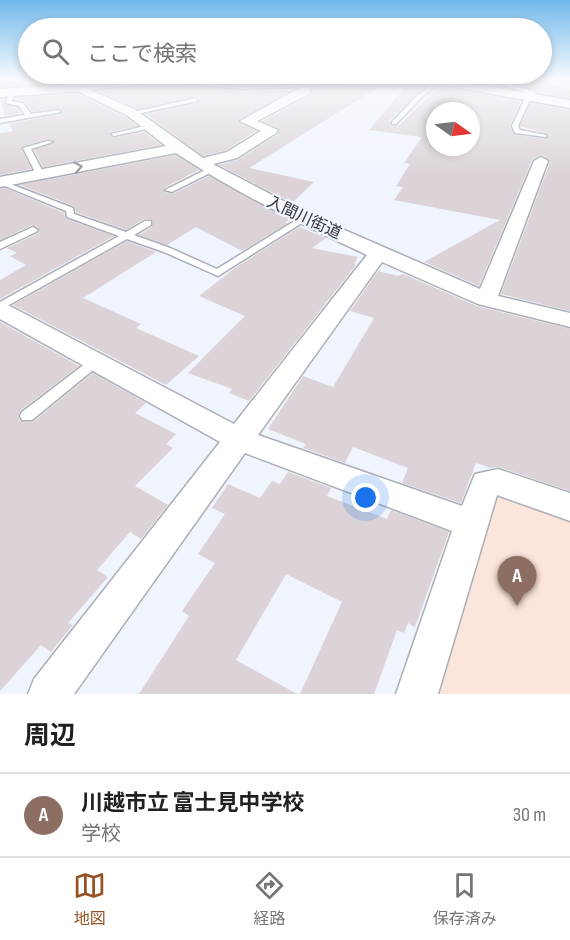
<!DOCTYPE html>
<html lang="ja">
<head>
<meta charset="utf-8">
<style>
  body { margin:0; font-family:"Sofia Sans Condensed","Noto Sans JP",sans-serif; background:#f6f6f6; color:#202124 }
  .compass { position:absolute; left:426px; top:102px; width:54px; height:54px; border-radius:50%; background:#fff; box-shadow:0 3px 9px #0003; rotate:104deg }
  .you { position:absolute; left:366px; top:498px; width:21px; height:21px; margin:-15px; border:4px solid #fff; border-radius:50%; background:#1a73e8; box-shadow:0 0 0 9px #1a73e833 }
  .badge { display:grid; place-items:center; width:39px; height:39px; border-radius:50%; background:#965224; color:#fff; font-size:20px; font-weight:700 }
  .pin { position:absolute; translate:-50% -50px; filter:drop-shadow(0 2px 3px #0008) }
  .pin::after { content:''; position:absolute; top:32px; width:21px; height:18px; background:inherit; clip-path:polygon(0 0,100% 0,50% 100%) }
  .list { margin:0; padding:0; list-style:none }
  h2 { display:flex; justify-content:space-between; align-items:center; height:78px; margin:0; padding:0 24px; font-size:26px }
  h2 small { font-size:20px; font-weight:400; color:#757577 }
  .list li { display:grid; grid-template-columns:39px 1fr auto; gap:18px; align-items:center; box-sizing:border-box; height:84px; padding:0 24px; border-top:2px solid #e0e0e0 }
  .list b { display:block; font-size:22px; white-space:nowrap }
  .list p { margin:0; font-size:20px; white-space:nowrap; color:#757577 }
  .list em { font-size:20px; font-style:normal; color:#757577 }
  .icon { flex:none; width:33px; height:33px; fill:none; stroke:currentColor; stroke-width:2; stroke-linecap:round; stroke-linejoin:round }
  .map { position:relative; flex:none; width:570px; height:694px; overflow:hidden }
  .search { position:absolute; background:#fff; box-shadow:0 3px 9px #0003; left:18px; right:18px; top:18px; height:66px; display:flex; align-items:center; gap:15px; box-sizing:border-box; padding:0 21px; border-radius:33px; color:#757577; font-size:22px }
  .sheet { height:162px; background:#fff }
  nav { display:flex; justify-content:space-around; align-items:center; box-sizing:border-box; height:84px; border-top:2px solid #e0e0e0; background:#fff; font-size:16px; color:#757577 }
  nav a { display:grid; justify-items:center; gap:3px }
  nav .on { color:#965224 }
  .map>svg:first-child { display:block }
  .education { fill:#fce5da }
  .building { fill:#dbd3d8; fill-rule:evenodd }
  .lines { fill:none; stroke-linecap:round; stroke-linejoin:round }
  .service-casing { stroke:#abaeb6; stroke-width:3 }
  .minor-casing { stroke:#abaeb6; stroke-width:3 }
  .tertiary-casing { stroke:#abaeb6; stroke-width:3 }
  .service { fill:#fff; fill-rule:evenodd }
  .minor { fill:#fff; fill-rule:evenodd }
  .tertiary { fill:#fff; fill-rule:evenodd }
  .oneway { stroke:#9a9a9c }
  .labels { text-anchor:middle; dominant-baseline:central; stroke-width:4.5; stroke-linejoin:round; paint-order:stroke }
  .far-street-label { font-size:16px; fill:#353639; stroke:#f0f4fc }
</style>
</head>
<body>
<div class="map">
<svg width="570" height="694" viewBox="0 0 570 694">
  <rect width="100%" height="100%" fill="#f0f4fc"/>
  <path class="education" d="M505,495L570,519V694H439L496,498Z"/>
  <path class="building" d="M0,78H49L56,83L0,87Z
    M367,78H393L249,168L314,182L292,203L219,165L238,160L277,135L279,128L262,121L310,96L314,88L360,83Z
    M413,78L420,83L428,85L390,120V126H398L439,87L521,101L510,125L515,135L547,139L546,133L520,126L531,103L570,110V311L501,294L550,162L542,155L532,160L479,286L424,262L500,220L394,200L403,187L396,186L410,164L404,163L422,137L369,130ZM435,111H471V147H435Z
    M499,78H527L570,90V98L537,92Z
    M162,83L241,91L292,90L238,120L256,131L226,150L203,156L146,114L198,103L200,100L197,96L138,109L99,91Z
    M78,94L127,118L137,126L110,132L109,134L113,138L144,132L161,145L43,167L34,150L55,143L53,140L47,139L21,147L31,169L0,175V133L13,131L9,124L61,114L63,112L58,108L32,112L25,102L15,98Z
    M0,99H5L4,104L18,108L21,113L5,116Z
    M176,155L199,170L164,188V192L173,194L209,176L289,220L285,222L288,223L242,251L196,227L167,245L139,235L152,227L153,221L151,219H144L126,230L76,212L74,206L20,185Z
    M5,188L64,213L66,219L114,236L0,299V280L26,265L10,256L17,253L7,248L37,234L40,230L32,225L0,240V189Z
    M299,227L326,238L312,248L358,257L354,264L356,265L249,401L229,393L232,389L188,373L245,316L199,296L235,268Z
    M127,241L156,252L83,298L141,324L136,328L199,356L166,385L13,305Z
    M378,271L398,276L403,274L477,306L570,329V491L499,467L491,468L476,463L461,503L402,483L408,468L353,447L345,463L303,448L306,444L268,429L303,376L333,387L374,318L350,311Z
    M0,322L79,366L21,410L18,415L20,421L33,422L93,373L146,403L135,413L176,434L166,444L173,448L135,486L168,505L141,539L130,532L97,570L108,577L68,623L73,625L51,652L41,645L0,691Z
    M288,472L331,488L327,496L387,519L391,510L449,532L415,627L408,623L404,633L397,630L374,694H300L342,602L286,574L236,660L297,694H139L189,616L182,611L215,563L198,554L225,514L212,508L228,484L260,498L272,481L280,484Z"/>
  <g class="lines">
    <g class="service-casing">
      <path id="service" d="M496,79L535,92L536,97L531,98L518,126L520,130L546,135V137L515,133L512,126L526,96L530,94L494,82Z
        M437,80L442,81L421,98L396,124H392V122L417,96Z
        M12,91L15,93L12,101L23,103L31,114L58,110L61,112L0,123V119L25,115L19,106L6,103L9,93Z
        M196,98L198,101L132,115L129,113Z
        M149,125L151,126V128L114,136L111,134Z
        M48,141L53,142L31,149L44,174L37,176L23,148Z
        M209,168L216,170L172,192L165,190Z
        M0,180L73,208L74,214L126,232L145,221H151V225L134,235L170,248L217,269L301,217L304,216L308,219L218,276L164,252L127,239L0,310V302L119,236L67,217L66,211L0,184Z
        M33,227L38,230L36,232L0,249V242Z
        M94,359L100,363L98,366L32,420H22L20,416L22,412L90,360Z"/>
    </g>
    <g class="minor-casing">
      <path id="minor" d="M51,78H64L79,85L138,78H190L241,83L365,78L360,81L312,86L309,94L257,121L278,130L276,133L237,158L213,164L310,215L480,289L534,161L541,157L548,161L498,296L570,313V327L478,304L382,262L258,435L462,506L475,474L498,469L570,493V521L497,495L438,694H396L452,531L245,453L74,694H28L34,679L220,442L0,319V303L8,305L234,424L367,255C301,224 236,193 176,153L0,187V177L166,146L128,116ZM162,81L241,89L301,87L240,121L261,131L227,152L203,158L136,110L91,90Z
        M416,78H438L570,100V108L421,81Z"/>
    </g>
    <g class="tertiary-casing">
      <path id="tertiary" d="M79,84L84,85L86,88L84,91L0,97V89Z"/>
    </g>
    <use href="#service" class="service"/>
    <use href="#minor" class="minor"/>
    <use href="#tertiary" class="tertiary"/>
  </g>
  <defs><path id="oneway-chevron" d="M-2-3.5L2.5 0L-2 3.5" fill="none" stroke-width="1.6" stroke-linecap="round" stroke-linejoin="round" transform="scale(1.5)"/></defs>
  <use class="oneway" href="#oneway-chevron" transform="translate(78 167) rotate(-11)"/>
  <linearGradient id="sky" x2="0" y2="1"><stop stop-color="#71b9eb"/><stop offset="0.45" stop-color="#f8fafe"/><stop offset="1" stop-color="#f8fafe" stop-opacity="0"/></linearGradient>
  <rect width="570" height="175" fill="url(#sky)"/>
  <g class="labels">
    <g class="far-street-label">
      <text transform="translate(304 218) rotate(25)">入間川街道</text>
    </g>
  </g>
</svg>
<svg class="compass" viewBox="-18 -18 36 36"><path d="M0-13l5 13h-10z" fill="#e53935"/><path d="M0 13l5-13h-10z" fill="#757577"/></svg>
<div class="you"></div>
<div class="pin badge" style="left:517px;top:606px;background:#8d6e63">A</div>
<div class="search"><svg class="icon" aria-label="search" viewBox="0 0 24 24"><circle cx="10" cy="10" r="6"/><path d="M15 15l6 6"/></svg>ここで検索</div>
</div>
<section class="sheet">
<h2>周辺<small></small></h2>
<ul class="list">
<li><span class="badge" style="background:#8d6e63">A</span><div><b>川越市立 富士見中学校</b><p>学校</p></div><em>30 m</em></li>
</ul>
</section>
<nav>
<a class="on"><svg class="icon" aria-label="map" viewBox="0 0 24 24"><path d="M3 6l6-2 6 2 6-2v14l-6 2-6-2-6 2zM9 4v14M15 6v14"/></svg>地図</a>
<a><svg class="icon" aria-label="directions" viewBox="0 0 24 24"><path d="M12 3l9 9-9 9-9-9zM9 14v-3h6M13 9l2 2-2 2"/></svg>経路</a>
<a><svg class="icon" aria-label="saved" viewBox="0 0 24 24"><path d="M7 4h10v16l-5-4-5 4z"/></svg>保存済み</a>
</nav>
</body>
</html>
